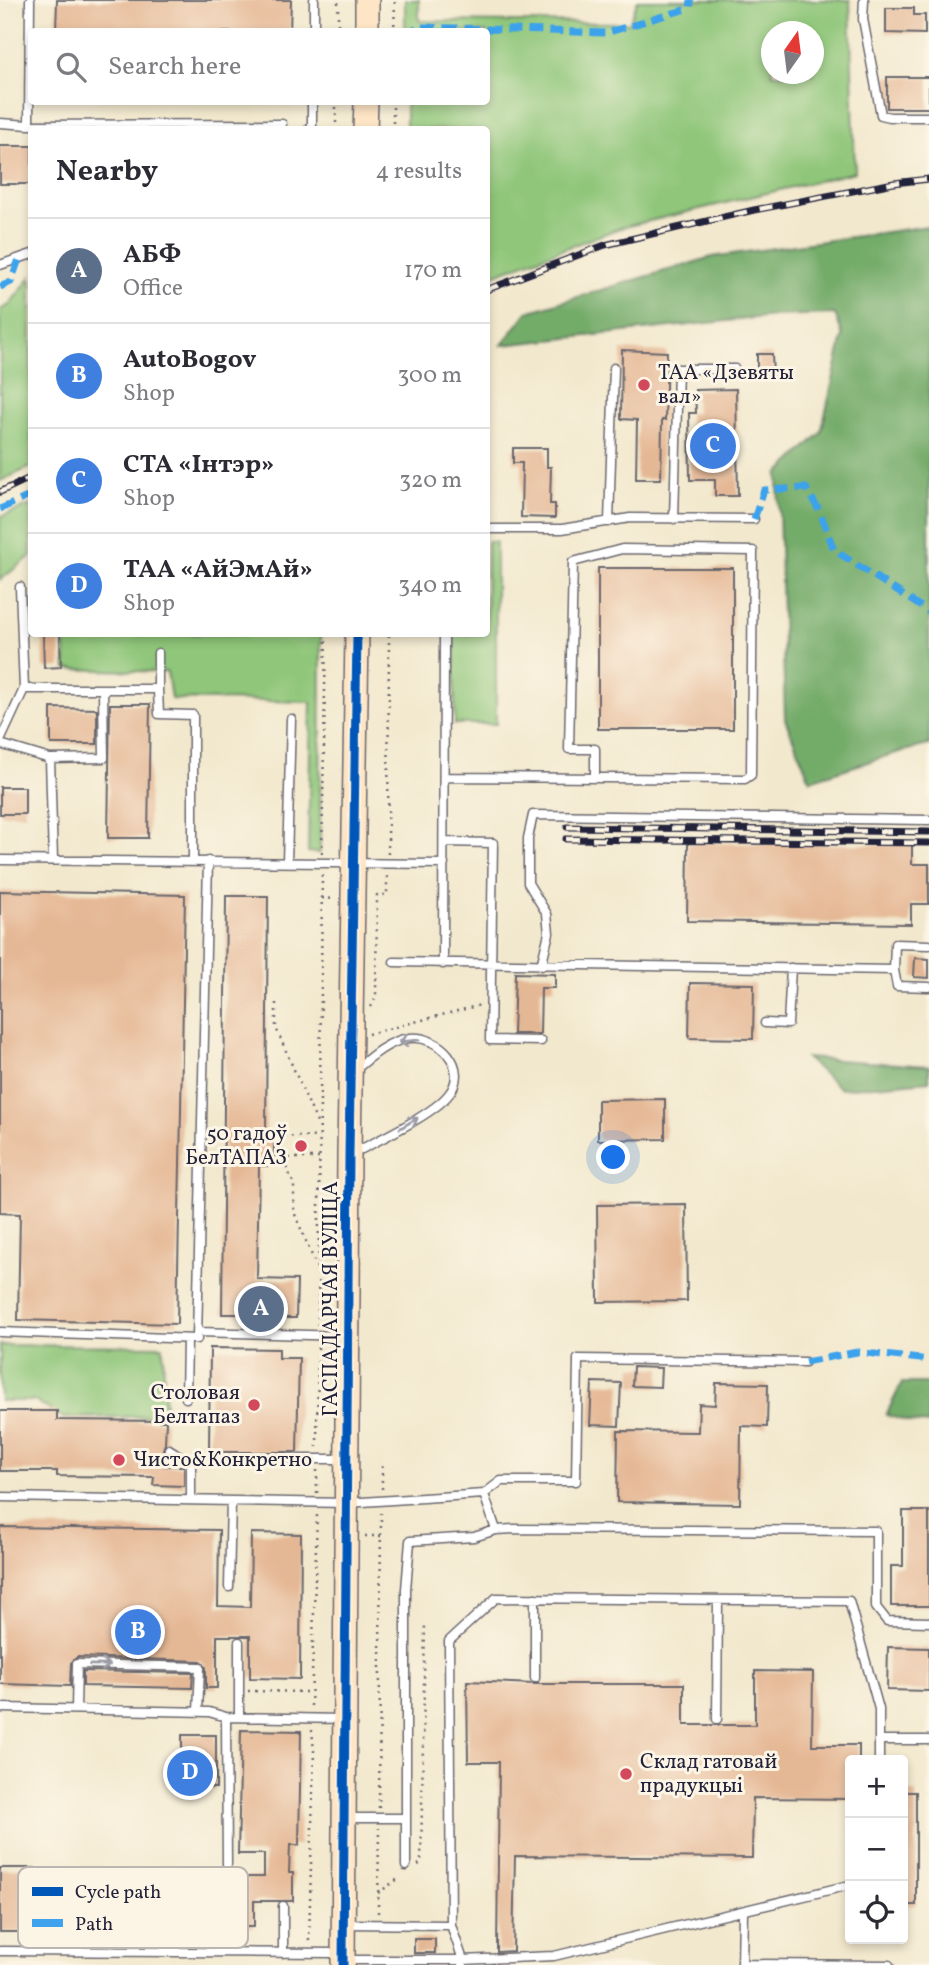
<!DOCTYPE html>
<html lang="en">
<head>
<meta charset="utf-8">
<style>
  body { margin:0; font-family:Vollkorn,serif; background:#f7f7f7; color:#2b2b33 }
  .controls { position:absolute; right:21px; bottom:21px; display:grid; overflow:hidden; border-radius:7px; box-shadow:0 4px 10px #0003 }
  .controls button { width:63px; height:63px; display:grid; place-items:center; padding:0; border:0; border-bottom:2px solid #e1e1e2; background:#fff; color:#2b2b33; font:35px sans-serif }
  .compass { position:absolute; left:761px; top:21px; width:63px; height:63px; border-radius:50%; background:#fff; box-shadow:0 4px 10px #0003; rotate:14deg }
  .you { position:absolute; left:614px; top:1158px; width:24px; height:24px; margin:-18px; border:5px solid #fff; border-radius:50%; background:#1a73e8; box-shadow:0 0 0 10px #1a73e833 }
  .badge { display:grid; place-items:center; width:46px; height:46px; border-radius:50%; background:#d1495b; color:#fff; font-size:23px; font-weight:700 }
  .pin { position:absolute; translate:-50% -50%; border:4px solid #fff; box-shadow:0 2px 7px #0006 }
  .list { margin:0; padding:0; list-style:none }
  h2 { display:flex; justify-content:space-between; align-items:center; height:91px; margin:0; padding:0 28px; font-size:30px }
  h2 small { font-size:23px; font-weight:400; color:#7c7c81 }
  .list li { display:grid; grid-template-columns:46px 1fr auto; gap:21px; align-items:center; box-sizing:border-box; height:105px; padding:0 28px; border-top:2px solid #e1e1e2 }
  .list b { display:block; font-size:26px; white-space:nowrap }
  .list p { margin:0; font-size:23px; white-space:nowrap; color:#7c7c81 }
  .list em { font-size:23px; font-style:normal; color:#7c7c81 }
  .icon { flex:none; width:38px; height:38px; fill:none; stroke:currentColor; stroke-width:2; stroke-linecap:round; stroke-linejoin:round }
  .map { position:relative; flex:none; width:929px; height:1965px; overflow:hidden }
  .search { position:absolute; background:#fff; box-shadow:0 4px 10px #0003; left:28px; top:28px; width:462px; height:77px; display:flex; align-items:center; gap:18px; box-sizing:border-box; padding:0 24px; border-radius:7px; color:#7c7c81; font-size:26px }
  .panel { position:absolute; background:#fff; box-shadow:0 4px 10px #0003; left:28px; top:126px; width:462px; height:511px; border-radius:7px }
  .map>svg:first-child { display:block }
  .green { fill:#8fc679; stroke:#58745a; stroke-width:2; fill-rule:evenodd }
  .forest { fill:#73ab69; stroke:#4a6652; stroke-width:2 }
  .building { fill:#e5b895 }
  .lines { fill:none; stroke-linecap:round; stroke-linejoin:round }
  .lane-casing { stroke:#6b676e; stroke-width:11 }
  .secondary-casing { stroke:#6b676e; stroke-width:26 }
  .path { stroke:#6b676e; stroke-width:2.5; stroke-dasharray:2 5; stroke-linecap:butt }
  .lane { stroke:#fff; stroke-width:8 }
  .secondary { stroke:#fee5c5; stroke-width:23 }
  .rail-casing { stroke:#22223b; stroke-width:7 }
  .rail { stroke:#fcf5e5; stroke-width:4.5; stroke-dasharray:13; stroke-linecap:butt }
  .quiet { stroke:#3ea2ec; stroke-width:7; stroke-dasharray:14 7; stroke-linecap:butt }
  .cycleway-casing { stroke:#fcf5e5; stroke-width:13 }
  .cycleway { stroke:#0057b8; stroke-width:9 }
  .oneway { stroke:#9c9ca7 }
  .poi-dot { fill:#d1495b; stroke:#fcf5e5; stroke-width:2.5 }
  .labels { text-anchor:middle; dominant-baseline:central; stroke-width:6; stroke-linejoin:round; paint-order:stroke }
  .poi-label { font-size:21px; fill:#22223b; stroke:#fcf5e5; text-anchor:start }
  .street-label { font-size:21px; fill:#22223b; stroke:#fcf5e5 }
  .key { fill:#fcf5e5; stroke:#bbb6b2; stroke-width:2 }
  .key-label { font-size:19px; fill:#22223b }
</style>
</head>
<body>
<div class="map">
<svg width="929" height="1965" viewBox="0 0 929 1965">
  <rect width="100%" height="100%" fill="#fcf5e5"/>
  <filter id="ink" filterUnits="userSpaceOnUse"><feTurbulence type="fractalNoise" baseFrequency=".0143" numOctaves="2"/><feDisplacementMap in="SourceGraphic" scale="14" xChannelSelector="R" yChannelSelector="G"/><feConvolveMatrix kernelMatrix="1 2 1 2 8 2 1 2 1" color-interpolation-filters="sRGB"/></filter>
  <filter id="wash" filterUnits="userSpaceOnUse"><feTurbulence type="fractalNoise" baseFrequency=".00686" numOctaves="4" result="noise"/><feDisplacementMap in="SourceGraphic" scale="28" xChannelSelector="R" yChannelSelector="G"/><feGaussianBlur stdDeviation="1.57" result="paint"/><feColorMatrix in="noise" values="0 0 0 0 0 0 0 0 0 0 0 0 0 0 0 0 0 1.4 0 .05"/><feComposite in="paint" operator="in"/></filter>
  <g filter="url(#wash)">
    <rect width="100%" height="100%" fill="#f2e8cd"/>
    <path class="green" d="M405,0H419V21L629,23L638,0H850L855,172L620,228L487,277L486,130L406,129V102H486V32L405,31ZM772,32H814V74H772Z
      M31,277V467L0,481V310L9,305Z
      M31,505V556L0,580V517Z
      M487,542H496V724H455L454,634H486Z
      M64,634H321L320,853L308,852L311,702L171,699L167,672L66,669Z
      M0,1345L163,1346L165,1416L64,1418L35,1401H0Z"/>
    <path class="forest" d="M929,226V745L903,751L810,780L785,719L778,474L821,433L843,336L835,314L774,316L502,345L527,312L712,257Z
      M806,1058L929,1066V1081L841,1089Z
      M902,1383H929V1424L909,1422L886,1415Z"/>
    <g id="blocks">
      <path class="building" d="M57,0H291L290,32H56Z
        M886,8H914V15H925V34L886,33Z
        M887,77H929V108H887Z
        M0,146H32V184H0Z
        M622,350L667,352L665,420H662L661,479H636L637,420L621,419Z
        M757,354H772L773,376H757Z
        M736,389L738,496H715V480H690L689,413H696L695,390Z
        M513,448H547V467H551L550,504H555V518L521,517L522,463H513Z
        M598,568H733V729H598Z
        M43,634H60L61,667L44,668Z
        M110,704H150L148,838H108Z
        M51,708L97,709V744H51Z
        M0,787H25V814H0Z
        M688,843L912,845V864H929V904H911V924L687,921Z
        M0,891L185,895L177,1324L18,1320L20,1214L0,1213Z
        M226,896H268L266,1131H274V1166H259L257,1279L297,1280L296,1318H282V1314H222Z
        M915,958L929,959V978L914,977Z
        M515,973L555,974V988H541L540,1034H513Z
        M690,983L754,984L753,1039L689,1038Z
        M665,1099V1139L598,1140V1100Z
        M686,1204L687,1301L598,1302L597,1205Z
        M210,1348L279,1349V1358H299L297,1452H209Z
        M633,1367L661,1368L660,1387L632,1386Z
        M592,1382L621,1383L619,1426L590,1425Z
        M716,1383L768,1384L767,1427L741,1426L740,1504L617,1502L618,1431L698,1432L699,1404L715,1405Z
        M0,1411H57V1420L166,1421L165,1444L163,1449L165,1454V1466H184V1486L153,1485L154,1477L57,1476V1471H0Z
        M903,1511H929V1606H891V1566H903Z
        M0,1527L219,1530L218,1606L250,1607L251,1533L301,1534L300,1679L250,1678V1636H217V1688H206V1667L201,1661L77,1657L71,1663L70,1686L0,1684Z
        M888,1647L929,1648V1691L887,1690Z
        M83,1671L193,1673L192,1688L83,1686Z
        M755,1671L813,1672L812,1745H859V1760H850V1799L753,1798L752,1858L515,1856L513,1951L497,1952L499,1762H468L467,1681L534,1684H684V1725H755Z
        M241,1730L301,1731L299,1845H290L289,1873H293V1901H254V1927H208V1932H0V1868H35V1873H209V1884H247V1877H264V1854H238Z
        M182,1735H216V1788H182Z
        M903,1792H916V1905H903Z
        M414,1939H435V1953H414Z"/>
    </g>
  </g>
  <g filter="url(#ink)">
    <use href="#blocks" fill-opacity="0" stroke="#6b676e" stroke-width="2"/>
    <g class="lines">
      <g class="lane-casing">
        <path id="lane" d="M30,0L29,125L282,124
          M864,0L863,19L881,115L890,117H929
          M314,32V0
          M0,123L29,125
          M308,130L312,126V102
          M0,265L32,254
          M674,519L678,369H735
          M609,522L614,368
          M486,529H562L630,518L754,519
          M20,587L24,689
          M158,689V653
          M0,741L24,689H158L159,714L193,715V861
          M0,744L50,759L53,860
          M50,759L104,758L103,690
          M444,777L745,779L751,775L753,551L622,549L573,562L569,749H595V778
          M444,842L493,843L490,1040L541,1041
          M0,860L444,864
          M287,862L291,719
          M394,962L894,970L895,944L929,945
          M443,964L444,634
          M541,966L549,933L547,914L528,883V838L533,815L929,820
          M894,970L897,986L929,987
          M765,1023L788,1024L791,968
          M352,1154C376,1141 433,1115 449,1094C470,1067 439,1035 410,1038C389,1040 369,1058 354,1071
          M0,1332L197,1339L208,861
          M197,1332L345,1336
          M186,1398L187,1339
          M169,1449L191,1463V1500
          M283,1459H344
          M484,1494L496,1530
          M0,1497L347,1503L484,1494L501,1481H576L578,1359L805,1362
          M229,1587L231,1501
          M535,1678V1598
          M0,1708L209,1712L226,1717L343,1719
          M76,1709L77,1664L200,1667L198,1712
          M226,1717L227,1864
          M239,1717V1642
          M717,1719L718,1600
          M879,1740H929
          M347,1818H406V1866
          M406,1818V1589L410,1541L474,1537L496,1530L514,1529L876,1531V1607L887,1621L929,1622
          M345,1924L451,1925L463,1960L554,1956L850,1885
          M451,1925L449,1641L496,1598L849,1601L879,1709V1760
          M0,1951L340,1953
          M283,1953V1906
          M346,1960H463V1964
          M742,1964L889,1965
          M742,1965L743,1911"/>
      </g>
      <g class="secondary-casing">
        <path id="secondary" d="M367,32V0
          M365,130L366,102
          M343,1965L349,1155L357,634"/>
      </g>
      <path class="path" d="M338,32V0
        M394,32L395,0
        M336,130V102
        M393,130V102
        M322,853L326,634
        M388,854L389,634
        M322,898L335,899
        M276,1003V1028L318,1125
        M371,1007L376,997L377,895H387V875
        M368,1034L480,1005
        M282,1158H319
        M317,1268L294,1212V1184L282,1158L283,1136L319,1137
        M318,1325L322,873
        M317,1447L318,1346
        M382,1489V1465
        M317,1493V1468
        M365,1536H381
        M248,1691L311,1692
        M311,1706L317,1514
        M379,1808L381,1513
        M418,1865L421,1863L425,1622
        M378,1893L401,1877
        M378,1913L379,1828
        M309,1941L314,1751L312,1730"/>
      <use href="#lane" class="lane"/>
      <use href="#secondary" class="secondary"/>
      <g class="rail-casing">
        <path id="rail" d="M486,290L605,245L754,210L894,183L929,179
          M0,492L32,477
          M567,827L929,832
          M566,839L929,843"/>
      </g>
      <use href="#rail" class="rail"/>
      <path class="quiet" d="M402,32L424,27L606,33L690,8L691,0
        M0,287L11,282L19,259
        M0,509L32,495
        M754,519L764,490L806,488L820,512L834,550L929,612
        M805,1362L857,1352L929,1360"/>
      <g class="cycleway-casing">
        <path id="cycleway" d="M343,1965L349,1155L357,634"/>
      </g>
      <use href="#cycleway" class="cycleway"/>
    </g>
    <defs><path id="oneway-shaft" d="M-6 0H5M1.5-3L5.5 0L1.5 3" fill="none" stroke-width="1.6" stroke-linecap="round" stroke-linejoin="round" transform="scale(1.75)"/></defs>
    <g class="oneway">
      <use href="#oneway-shaft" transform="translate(409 1041) rotate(174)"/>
      <use href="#oneway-shaft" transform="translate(409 1123) rotate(-31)"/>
      <use href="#oneway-shaft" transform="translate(100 1665) rotate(1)"/>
    </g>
  </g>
  <g class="poi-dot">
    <circle cx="644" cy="385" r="7"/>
    <circle cx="301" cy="1146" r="7"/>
    <circle cx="254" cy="1405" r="7"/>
    <circle cx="119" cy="1460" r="7"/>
    <circle cx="626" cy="1774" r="7"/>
  </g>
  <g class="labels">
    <g class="poi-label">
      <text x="658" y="373">ТАА «Дзевяты<tspan x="658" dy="24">вал»</tspan></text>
      <text x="287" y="1134" text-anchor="end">50 гадоў<tspan x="287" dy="24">БелТАПАЗ</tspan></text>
      <text x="240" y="1393" text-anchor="end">Столовая<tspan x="240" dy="24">Белтапаз</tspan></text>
      <text x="133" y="1460">Чисто&amp;Конкретно</text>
      <text x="640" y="1762">Склад гатовай<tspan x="640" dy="24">прадукцыі</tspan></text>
    </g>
    <g class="street-label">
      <text transform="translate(331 1299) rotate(-90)">ГАСПАДАРЧАЯ ВУЛІЦА</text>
    </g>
  </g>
  <rect x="18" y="1867" width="230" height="81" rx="10" class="key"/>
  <rect x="32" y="1887" width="31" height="9" fill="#0057b8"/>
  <rect x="32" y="1919" width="31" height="8" fill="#3ea2ec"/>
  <g class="key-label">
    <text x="75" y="1898">Cycle path</text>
    <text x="75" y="1930">Path</text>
  </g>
</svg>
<div class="controls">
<button>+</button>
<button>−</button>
<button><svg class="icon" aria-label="locate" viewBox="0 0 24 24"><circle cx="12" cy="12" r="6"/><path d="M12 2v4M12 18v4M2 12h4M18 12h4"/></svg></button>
</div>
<svg class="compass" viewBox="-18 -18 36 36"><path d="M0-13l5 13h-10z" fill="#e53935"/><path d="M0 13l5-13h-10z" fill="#7c7c81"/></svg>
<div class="you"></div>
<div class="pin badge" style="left:261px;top:1309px;background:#5c6f8a">A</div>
<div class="pin badge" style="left:138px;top:1632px;background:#3f7fe0">B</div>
<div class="pin badge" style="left:713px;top:446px;background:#3f7fe0">C</div>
<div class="pin badge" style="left:190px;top:1773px;background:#3f7fe0">D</div>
<div class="search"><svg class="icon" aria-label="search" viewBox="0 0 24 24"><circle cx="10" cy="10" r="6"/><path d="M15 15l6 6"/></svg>Search here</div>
<section class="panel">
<h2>Nearby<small>4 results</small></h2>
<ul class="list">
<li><span class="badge" style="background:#5c6f8a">A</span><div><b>АБФ</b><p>Office</p></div><em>170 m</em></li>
<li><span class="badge" style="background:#3f7fe0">B</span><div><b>AutoBogov</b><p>Shop</p></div><em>300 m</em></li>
<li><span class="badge" style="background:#3f7fe0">C</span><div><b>СТА «Інтэр»</b><p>Shop</p></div><em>320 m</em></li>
<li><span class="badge" style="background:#3f7fe0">D</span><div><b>ТАА «АйЭмАй»</b><p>Shop</p></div><em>340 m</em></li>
</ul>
</section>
</div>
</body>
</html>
